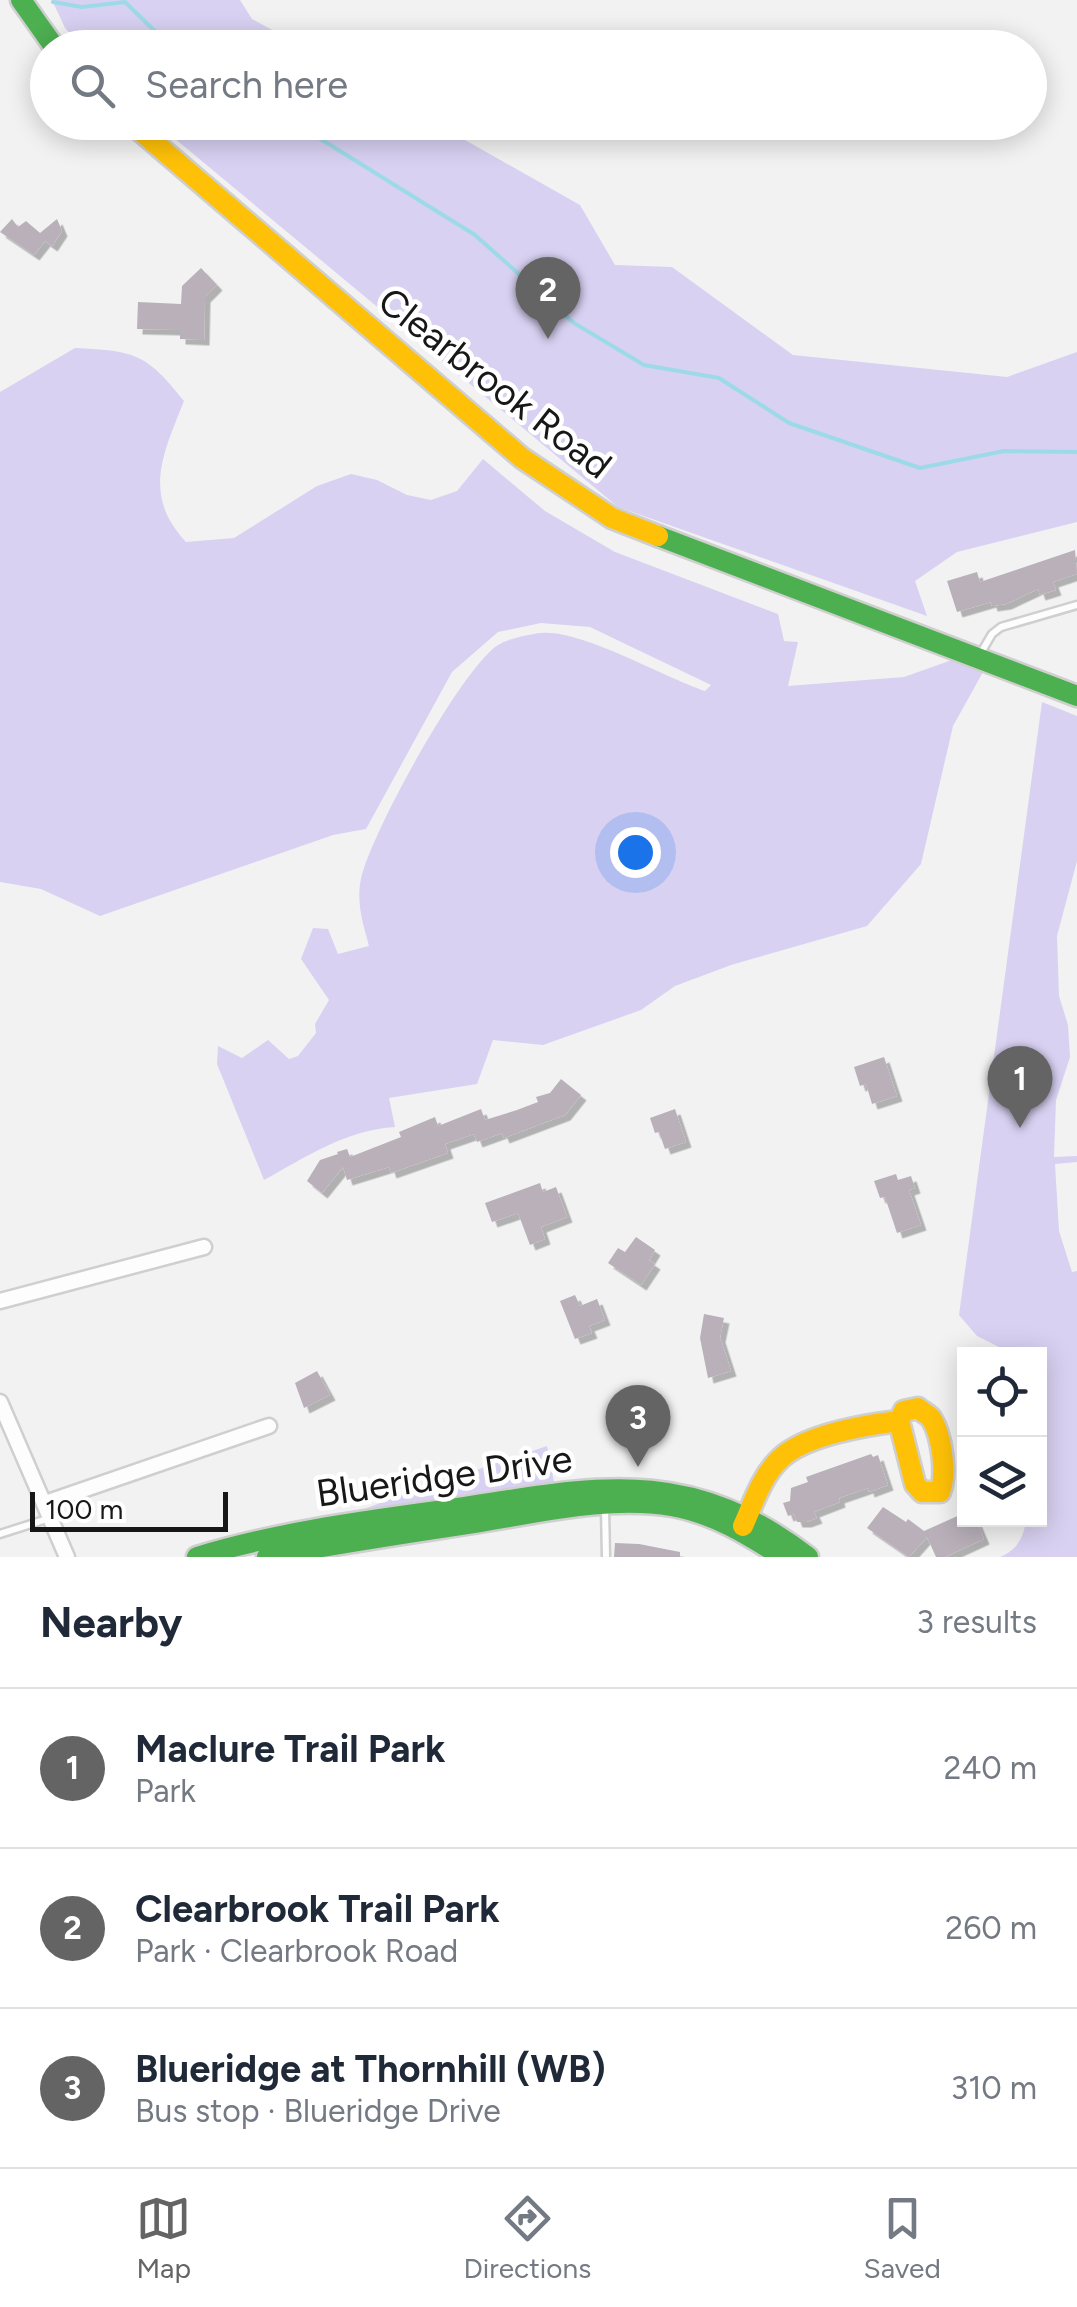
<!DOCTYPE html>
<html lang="en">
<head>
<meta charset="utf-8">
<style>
  body { margin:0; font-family:Figtree,sans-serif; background:#f6f6f7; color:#1f2937 }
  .controls { position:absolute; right:30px; bottom:30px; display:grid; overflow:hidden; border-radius:0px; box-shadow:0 5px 25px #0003 }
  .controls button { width:90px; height:90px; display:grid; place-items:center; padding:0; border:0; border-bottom:2px solid #e0e1e3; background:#fff; color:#1f2937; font:50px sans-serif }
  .scale { position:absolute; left:30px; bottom:25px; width:198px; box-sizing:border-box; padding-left:10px; border:5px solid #171718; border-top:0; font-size:28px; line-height:35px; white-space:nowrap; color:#171718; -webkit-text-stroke:8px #fff; paint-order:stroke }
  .you { position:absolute; left:635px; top:852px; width:35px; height:35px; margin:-25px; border:8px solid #fff; border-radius:50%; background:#1a73e8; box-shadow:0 0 0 15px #1a73e833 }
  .badge { display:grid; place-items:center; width:65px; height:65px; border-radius:50%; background:#646465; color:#fff; font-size:32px; font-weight:700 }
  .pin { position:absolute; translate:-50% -82px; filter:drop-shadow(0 2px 5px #0008) }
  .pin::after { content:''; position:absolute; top:52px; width:35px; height:30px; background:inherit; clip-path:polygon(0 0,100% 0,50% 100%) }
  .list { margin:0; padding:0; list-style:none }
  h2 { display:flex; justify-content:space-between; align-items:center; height:130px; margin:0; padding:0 40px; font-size:42px }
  h2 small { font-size:32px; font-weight:400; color:#747a83 }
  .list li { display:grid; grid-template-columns:65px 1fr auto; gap:30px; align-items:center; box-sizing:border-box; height:160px; padding:0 40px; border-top:2px solid #e0e1e3 }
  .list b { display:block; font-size:38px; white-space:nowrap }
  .list p { margin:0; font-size:32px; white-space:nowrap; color:#747a83 }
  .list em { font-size:32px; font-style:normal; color:#747a83 }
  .icon { flex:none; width:55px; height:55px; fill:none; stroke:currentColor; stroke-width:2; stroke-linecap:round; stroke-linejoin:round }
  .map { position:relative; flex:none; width:1077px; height:1557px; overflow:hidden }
  .search { position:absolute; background:#fff; box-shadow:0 5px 25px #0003; left:30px; right:30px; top:30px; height:110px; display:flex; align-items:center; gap:25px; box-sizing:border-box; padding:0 35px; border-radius:55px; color:#747a83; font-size:38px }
  .sheet { height:610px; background:#fff }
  nav { display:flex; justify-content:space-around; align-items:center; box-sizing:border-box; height:140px; border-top:2px solid #e0e1e3; background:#fff; font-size:28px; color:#747a83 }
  nav a { display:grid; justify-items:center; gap:5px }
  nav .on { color:#646465 }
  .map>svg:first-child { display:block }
  .green { fill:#d8d1f2 }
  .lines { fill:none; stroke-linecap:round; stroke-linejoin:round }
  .stream { stroke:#9ddae8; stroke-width:4 }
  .building { fill:#b9b0b9; filter:url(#shadow) }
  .lane-casing { stroke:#cfcfcf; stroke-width:11 }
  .street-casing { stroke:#cfcfcf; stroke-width:19 }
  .fast-casing { stroke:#cfcfcf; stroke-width:25 }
  .slow-casing { stroke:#cfcfcf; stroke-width:25 }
  .lane { stroke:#fdfdfd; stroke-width:6 }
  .street { stroke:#fdfdfd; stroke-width:14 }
  .fast { stroke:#4caf50; stroke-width:20 }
  .slow { stroke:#ffc107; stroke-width:20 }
  .labels { text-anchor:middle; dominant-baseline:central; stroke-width:9; stroke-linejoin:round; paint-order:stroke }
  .street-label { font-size:38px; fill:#171718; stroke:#fff }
</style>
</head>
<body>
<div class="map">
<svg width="1077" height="1557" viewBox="0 0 1077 1557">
  <defs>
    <filter id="shadow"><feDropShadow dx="5.5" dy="5.5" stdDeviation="0" flood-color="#0004"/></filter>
  </defs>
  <rect width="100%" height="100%" fill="#f2f2f3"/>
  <path class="green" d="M52,0H240L252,19L303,47H82L65,28Z
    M156,123H435L580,205L615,265L672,267L793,355L1007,377L1077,352V522L957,552L915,581L927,616L618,507Z
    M75,348C135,351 146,353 184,401C163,454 142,495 186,542L234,538L317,486L351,474L377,480L407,495L431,500L457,491L483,459L545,511L615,552L778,614L784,641L798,642L788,686L904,677L952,660L983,672L953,726L921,864L867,926L731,965L675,986L641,1010L543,1045L493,1040L477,1084L389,1098L395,1127C346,1130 306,1157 264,1180L217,1064L218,1046L242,1058L268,1040L289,1059L298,1056L316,1033L315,1024L329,1000L301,959L313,928L328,929L338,954L369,946C363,924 356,902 361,879C370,835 461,669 498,645C507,639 530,634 541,633C581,629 663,677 705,691L711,685L590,627L541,623L498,632L452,672L366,829L333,835L100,916L41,889L0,882V392Z
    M1042,702L1077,716V861L1057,936L1059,996L1068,1025L1070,1057L1056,1100L1054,1157L1077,1156V1162L1055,1164L1059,1231L1072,1272L1077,1271V1557H1000C1017,1550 1024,1537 1026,1520H1040V1354H1006L1003,1349L977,1336L959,1315Z
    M547,1446L554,1482L364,1509L388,1500Z"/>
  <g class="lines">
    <path class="stream" d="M53,2L82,7L125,2
      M125,2L172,48
      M287,122L311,133L475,235L574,323L644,365L719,378L789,423L920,468L1004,451L1077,452"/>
  </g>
  <path class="building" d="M12,219L18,227L26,221L40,233L57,219L62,231L52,246L45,241L34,255L0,232Z
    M201,268L217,285L205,297L204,340L180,339V330L137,329L138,302L181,304L182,286Z
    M1075,550L1077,574L1053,582L1056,590L1040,595L1038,589L1006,604L992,606L991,602L957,612L947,581L977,572L980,582Z
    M884,1057L897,1096L872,1104L866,1084L860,1086L854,1067Z
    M561,1079L581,1095L565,1115L504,1138L502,1133L477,1142L474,1134L445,1144L448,1153L391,1173L389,1167L347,1180L343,1167L322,1193L307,1181L320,1160L338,1154L337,1152L347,1149L350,1157L401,1137L399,1132L435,1117L438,1126L481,1109L485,1120L517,1110L538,1102L536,1097L550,1093Z
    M675,1109L686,1142L665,1149L659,1132L655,1133L650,1118Z
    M896,1174L898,1180L911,1176L915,1188L909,1190L921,1225L897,1233L885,1197L880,1198L874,1181Z
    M540,1183L543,1192L556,1187L567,1217L541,1227L545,1239L530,1245L518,1213L492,1222L485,1203Z
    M636,1237L655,1250L649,1260L655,1264L641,1285L608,1263L618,1248L625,1252Z
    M575,1295L580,1306L597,1299L605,1320L589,1326L592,1333L575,1339L560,1301Z
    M704,1314L724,1318L720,1337L731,1371L708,1378L700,1338Z
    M317,1371L330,1395L304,1408L295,1383Z
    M871,1454L873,1457L878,1455L888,1485L869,1492L868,1488L839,1498L840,1502L814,1512L817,1518L806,1522H797L794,1514L788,1516L783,1503L790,1501L791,1488L808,1482L806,1477Z
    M883,1507L906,1522L908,1519L924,1531L962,1514L964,1520H976L984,1539L945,1557H936L927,1537L909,1557L867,1528Z
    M615,1543L639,1544L680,1552V1557H614Z"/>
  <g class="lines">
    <g class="lane-casing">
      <path id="lane" d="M979,656L992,634L1001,627L1077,605
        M605,1508L606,1557
        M0,1534L50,1518"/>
    </g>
    <g class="street-casing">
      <path id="street" d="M0,1301L204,1247
        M0,1402L67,1557
        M45,1503L269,1426"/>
    </g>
    <g class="fast-casing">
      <path id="fast" d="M21,0L55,48
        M658,536L1077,696
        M197,1557C276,1533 356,1522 437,1511C581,1491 680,1458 808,1557
        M267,1557C338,1543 409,1533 480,1522C543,1512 608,1496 672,1506C713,1513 748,1535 783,1557"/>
    </g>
    <g class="slow-casing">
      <path id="slow" d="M130,122L522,458L612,518L658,536
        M743,1526C753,1504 762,1475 781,1458C806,1435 866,1425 899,1421L904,1411L918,1408C920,1410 930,1416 931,1418C942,1435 947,1474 940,1492H922L915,1484L899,1421"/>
    </g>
    <use href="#lane" class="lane"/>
    <use href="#street" class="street"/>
    <use href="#fast" class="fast"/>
    <use href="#slow" class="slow"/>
  </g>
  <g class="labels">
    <g class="street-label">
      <text transform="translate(495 383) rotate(38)">Clearbrook Road</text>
      <text transform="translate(444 1476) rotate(-8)">Blueridge Drive</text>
    </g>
  </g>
</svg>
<div class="controls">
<button><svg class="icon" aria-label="locate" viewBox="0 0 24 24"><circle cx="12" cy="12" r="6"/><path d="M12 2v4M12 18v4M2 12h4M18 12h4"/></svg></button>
<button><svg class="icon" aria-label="layers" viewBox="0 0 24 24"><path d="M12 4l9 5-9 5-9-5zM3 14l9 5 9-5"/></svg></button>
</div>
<div class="scale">100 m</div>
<div class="you"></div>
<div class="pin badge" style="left:1020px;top:1128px">1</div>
<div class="pin badge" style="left:548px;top:339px">2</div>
<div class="pin badge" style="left:638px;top:1467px">3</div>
<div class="search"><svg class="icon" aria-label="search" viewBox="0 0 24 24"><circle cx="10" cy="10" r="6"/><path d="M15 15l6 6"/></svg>Search here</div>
</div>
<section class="sheet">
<h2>Nearby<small>3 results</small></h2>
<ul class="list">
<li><span class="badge">1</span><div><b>Maclure Trail Park</b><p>Park</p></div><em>240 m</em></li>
<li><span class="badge">2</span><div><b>Clearbrook Trail Park</b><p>Park · Clearbrook Road</p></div><em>260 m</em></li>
<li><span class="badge">3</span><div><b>Blueridge at Thornhill (WB)</b><p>Bus stop · Blueridge Drive</p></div><em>310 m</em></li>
</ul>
</section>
<nav>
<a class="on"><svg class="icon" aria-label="map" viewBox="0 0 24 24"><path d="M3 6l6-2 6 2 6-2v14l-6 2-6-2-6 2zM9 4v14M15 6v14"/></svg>Map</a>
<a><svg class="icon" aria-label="directions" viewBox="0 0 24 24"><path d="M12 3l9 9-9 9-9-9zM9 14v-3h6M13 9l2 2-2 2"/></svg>Directions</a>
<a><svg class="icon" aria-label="saved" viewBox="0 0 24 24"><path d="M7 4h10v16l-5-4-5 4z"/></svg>Saved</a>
</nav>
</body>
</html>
